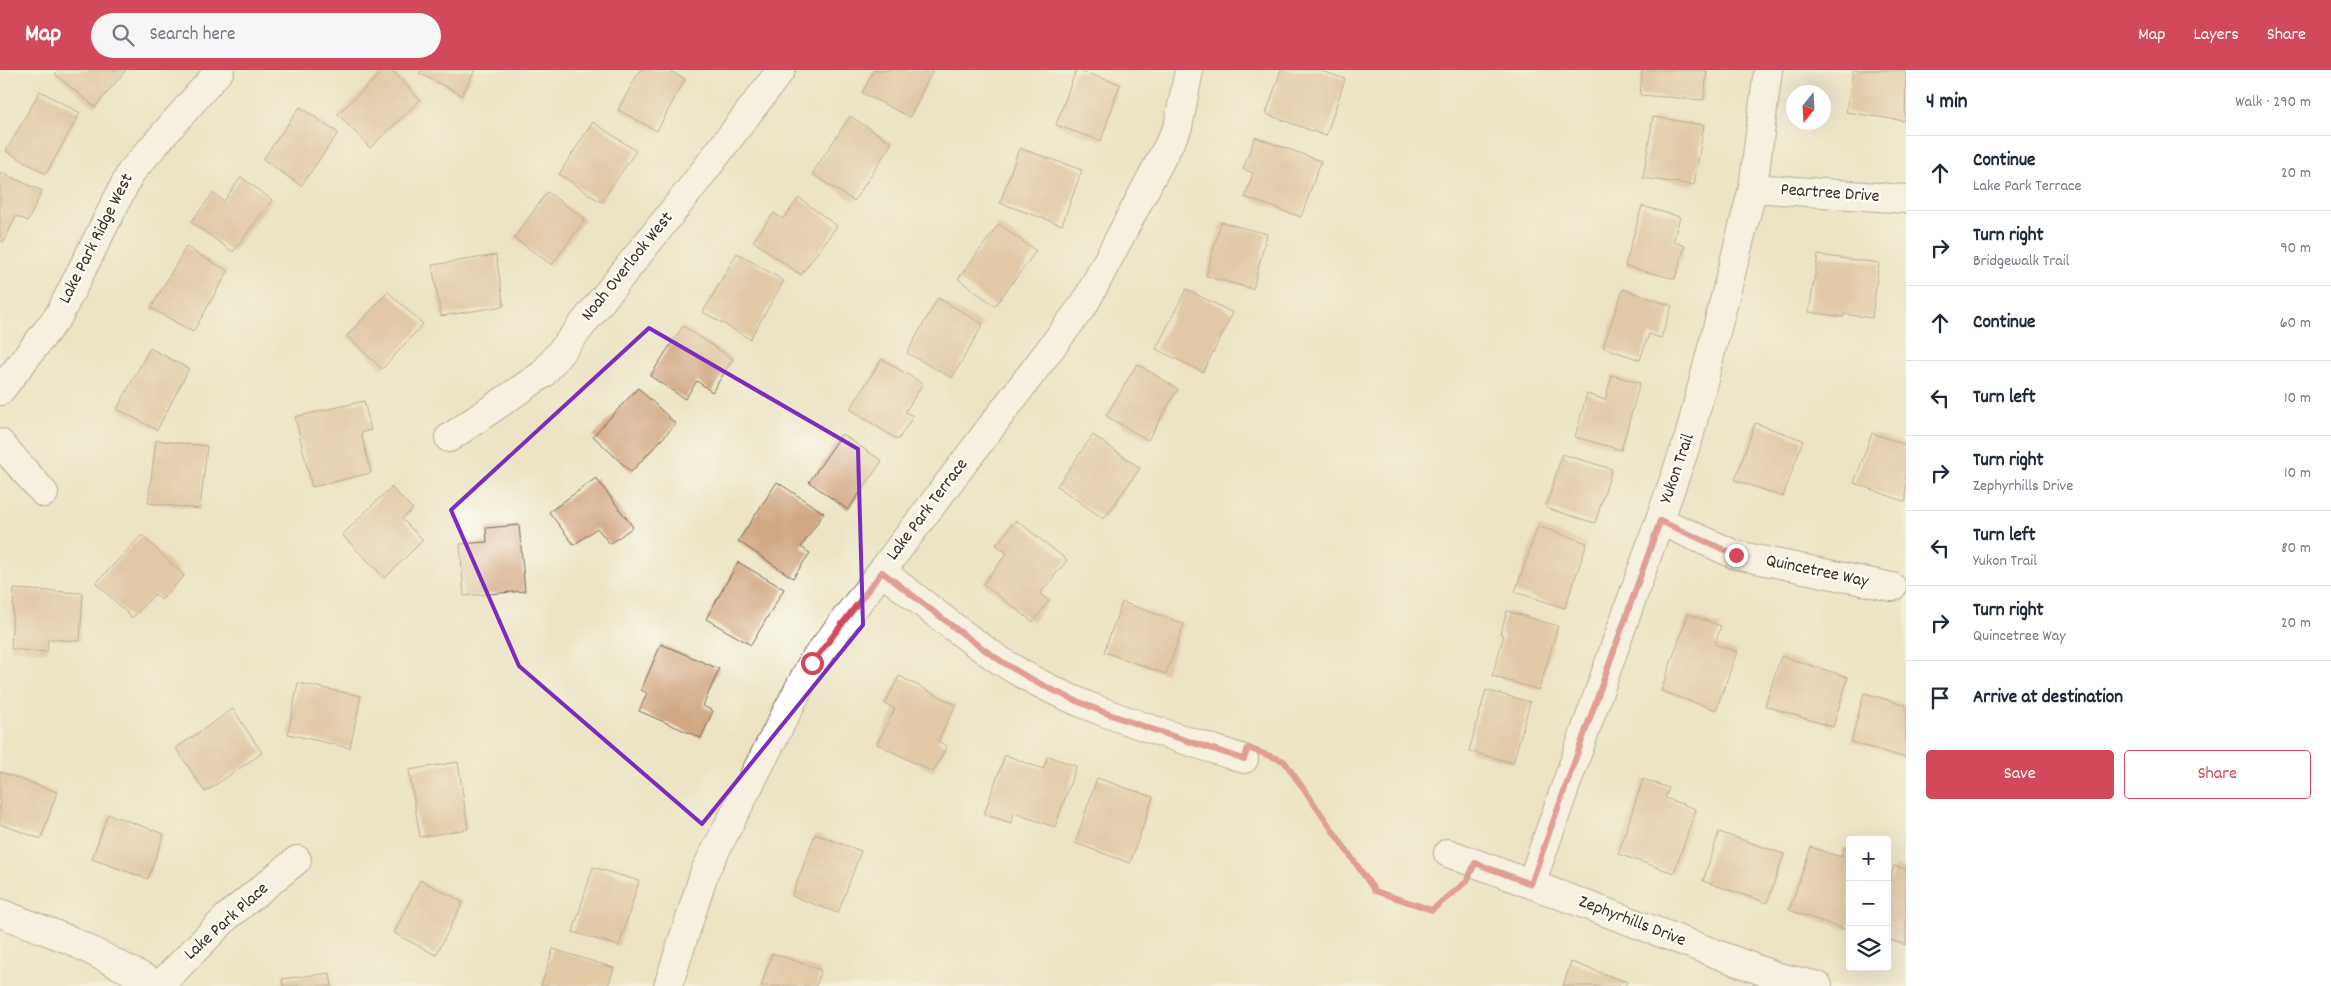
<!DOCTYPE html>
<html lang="en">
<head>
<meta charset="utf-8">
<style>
  body { margin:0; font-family:Dekko,sans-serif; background:#f6f6f7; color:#1f2937 }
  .controls { position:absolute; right:15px; bottom:15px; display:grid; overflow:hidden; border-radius:5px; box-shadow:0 5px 20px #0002 }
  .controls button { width:45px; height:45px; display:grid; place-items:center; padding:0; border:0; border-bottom:1px solid #e0e1e3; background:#fff; color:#1f2937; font:25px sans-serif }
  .compass { position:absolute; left:1786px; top:15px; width:45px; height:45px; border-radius:50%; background:#fff; box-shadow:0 5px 20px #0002; rotate:198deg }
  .stop { position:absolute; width:15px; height:15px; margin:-11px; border:4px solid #d1495b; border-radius:50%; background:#fff }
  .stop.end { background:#d1495b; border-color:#fff; box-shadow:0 1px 5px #0008 }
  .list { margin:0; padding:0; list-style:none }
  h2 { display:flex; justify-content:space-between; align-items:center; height:65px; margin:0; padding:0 20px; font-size:21px }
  h2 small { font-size:16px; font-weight:400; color:#747a83 }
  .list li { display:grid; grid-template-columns:32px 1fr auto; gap:15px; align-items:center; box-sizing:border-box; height:75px; padding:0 20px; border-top:1px solid #e0e1e3 }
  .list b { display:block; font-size:19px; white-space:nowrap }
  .list p { margin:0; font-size:16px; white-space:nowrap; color:#747a83 }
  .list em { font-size:16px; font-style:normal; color:#747a83 }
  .actions { display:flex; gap:10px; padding:15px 20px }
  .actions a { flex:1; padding:11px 0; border:1px solid #d1495b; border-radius:5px; text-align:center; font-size:18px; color:#d1495b }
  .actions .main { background:#d1495b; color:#fff }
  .icon { flex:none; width:28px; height:28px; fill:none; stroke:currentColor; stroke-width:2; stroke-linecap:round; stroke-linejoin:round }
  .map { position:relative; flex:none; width:1906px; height:916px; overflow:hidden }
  header { display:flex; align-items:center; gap:30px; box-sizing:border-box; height:70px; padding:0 25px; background:#d1495b; color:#fff }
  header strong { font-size:24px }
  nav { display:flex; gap:28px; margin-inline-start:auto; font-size:18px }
  .search { width:350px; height:45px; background:#f6f6f7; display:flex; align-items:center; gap:12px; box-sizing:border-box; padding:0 18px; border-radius:28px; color:#747a83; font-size:19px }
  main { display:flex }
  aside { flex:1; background:#fff }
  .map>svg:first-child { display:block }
  .building { fill:#d2a882 }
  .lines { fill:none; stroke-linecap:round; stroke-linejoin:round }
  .minor-casing { stroke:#796b58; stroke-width:30 }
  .path { stroke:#796b58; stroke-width:3; stroke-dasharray:4 4; stroke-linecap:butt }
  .minor { stroke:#fff; stroke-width:28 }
  .route { stroke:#d1495b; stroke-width:6 }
  .marked { fill:none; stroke:#7b2cbf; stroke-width:4; stroke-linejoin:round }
  .labels { text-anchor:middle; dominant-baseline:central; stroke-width:4.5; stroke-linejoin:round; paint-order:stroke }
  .street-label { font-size:18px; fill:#3b2a1e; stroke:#fdfcf7 }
</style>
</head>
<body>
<header>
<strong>Map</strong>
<div class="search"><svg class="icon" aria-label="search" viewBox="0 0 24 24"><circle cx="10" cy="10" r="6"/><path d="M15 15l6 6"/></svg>Search here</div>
<nav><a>Map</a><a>Layers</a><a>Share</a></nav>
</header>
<main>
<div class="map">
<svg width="1906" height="916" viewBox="0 0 1906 916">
  <rect width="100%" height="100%" fill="#fdfcf7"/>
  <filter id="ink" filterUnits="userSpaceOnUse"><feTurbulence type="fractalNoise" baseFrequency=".02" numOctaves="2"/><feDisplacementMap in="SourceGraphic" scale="10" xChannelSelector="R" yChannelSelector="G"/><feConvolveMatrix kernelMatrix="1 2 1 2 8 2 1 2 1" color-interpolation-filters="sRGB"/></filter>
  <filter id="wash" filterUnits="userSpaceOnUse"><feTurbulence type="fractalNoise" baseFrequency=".0096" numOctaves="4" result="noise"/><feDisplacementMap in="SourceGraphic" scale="20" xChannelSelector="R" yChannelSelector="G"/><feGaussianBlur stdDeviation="1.12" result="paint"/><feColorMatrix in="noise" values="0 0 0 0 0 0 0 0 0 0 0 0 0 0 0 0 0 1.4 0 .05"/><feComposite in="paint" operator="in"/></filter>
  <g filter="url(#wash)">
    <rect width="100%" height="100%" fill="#ece4c4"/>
    <g id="blocks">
      <path class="building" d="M59,0H126L95,37L55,4Z
        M384,0H392L420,30L370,78L338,44Z
        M421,0H475L462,25L419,3Z
        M640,0H668L685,9L657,61L618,40Z
        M874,0H933L910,47L862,23Z
        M1076,0L1120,14L1101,71L1056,55Z
        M1281,0H1319L1345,9L1326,66L1266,44Z
        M1642,0H1707L1704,30L1640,25Z
        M1853,0H1906L1905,51L1846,42Z
        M40,21L80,43L46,104L6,81Z
        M300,37L338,63L301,116L263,89Z
        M850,46L892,73L854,131L812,104Z
        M1653,47L1704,55L1694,115L1643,108Z
        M593,52L636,81L601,132L559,104Z
        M1255,67L1321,91L1301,147L1245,127L1253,103L1243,99Z
        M1019,78L1082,100L1062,155L1000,133Z
        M0,102L42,121L28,151L16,146L4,172L0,171Z
        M241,107L272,130L233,182L191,152L213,123L224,131Z
        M547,122L585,149L552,195L514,168Z
        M799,128L837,156L801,205L753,171L774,143L783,149Z
        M1642,136L1680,147L1673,172L1685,176L1675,209L1625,196Z
        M1221,152L1267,164L1253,219L1206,206Z
        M999,154L1036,181L995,236L958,209Z
        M186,177L228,201L193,262L151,238Z
        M737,183L784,211L750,269L703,242Z
        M496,185L504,236L441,246L432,195Z
        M1818,185L1879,193L1872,248L1844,244L1843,247L1809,242Z
        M1186,219L1233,243L1203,302L1156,279Z
        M1623,219L1672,236L1661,268L1649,264L1640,290L1603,277Z
        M388,222L423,254L382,299L347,266Z
        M938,228L983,254L952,308L907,283Z
        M683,256L733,289L712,322L697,311L685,329L650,306Z
        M150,278L189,299L157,360L117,339Z
        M882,289L923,314L905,342L913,346L898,370L850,339Z
        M1137,294L1178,319L1148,370L1106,346Z
        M1612,305L1640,313L1621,380L1575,367L1587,324L1605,330Z
        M638,318L676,354L631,402L593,366Z
        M364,331L371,360L361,363L371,403L312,417L295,347Z
        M1755,353L1803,370L1783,427L1735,410Z
        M1872,363L1906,375V432L1854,413Z
        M842,364L882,391L848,440L809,412Z
        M1093,365L1140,398L1104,449L1057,416Z
        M156,370L207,376L200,439L148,433Z
        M1562,384L1612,399L1595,453L1546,438Z
        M596,408L633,457L610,474L597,458L574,475L549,442Z
        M777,412L824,443L801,477L810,483L793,508L738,471Z
        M391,417L413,439L402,449L423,470L385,508L342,465Z
        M1016,450L1067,490L1040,524L1049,531L1033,552L983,514L1007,483L996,475Z
        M519,455L525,521L464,526L460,474L487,472L486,458Z
        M1538,456L1587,473L1565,538L1515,522Z
        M142,465L184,506L161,530L155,524L132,548L96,513Z
        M738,492L784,519L751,575L706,549Z
        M14,519L83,523L80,571L48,569L47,582L11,579Z
        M1122,532L1184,554L1166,604L1104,582Z
        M1507,541L1558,556L1539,620L1492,606L1504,565L1500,564Z
        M1688,544L1721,556L1715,574L1737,582L1716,640L1661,621Z
        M661,574L719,599L703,636L713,641L701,668L639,641L647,623L641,620Z
        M1781,586L1848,607L1833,657L1765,636Z
        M899,606L956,635L938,671L947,676L933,702L877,674L895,639L885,634Z
        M298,613L361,626L350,678L288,664Z
        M1486,620L1530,632L1513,693L1469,681Z
        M1864,623L1906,635V688L1851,672Z
        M233,639L262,683L205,722L176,678Z
        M1005,685L1043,699L1048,686L1076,696L1055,757L1014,743L1011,753L984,744Z
        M458,692L468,759L420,767L409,700Z
        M0,702L57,722L41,769L0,754Z
        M1097,708L1153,727L1130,793L1075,773Z
        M1643,709L1669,718L1665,728L1696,739L1674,803L1618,784Z
        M108,744L164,764L148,809L92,789Z
        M1719,762L1784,784L1767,833L1703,811Z
        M815,764L861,781L838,843L792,826Z
        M1811,777L1841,787L1844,777L1850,779V852L1847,860L1789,840Z
        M1894,796L1906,799V875L1887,869V822Z
        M593,797L639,811L619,876L573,862Z
        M420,810L463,832L436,885L394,863Z
        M553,879L614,898L608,916H541Z
        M772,883L821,900L816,916H761Z
        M1571,892L1627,912L1625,916H1563Z
        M330,903L332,916H283L282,909Z"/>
    </g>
  </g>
  <g filter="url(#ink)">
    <use href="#blocks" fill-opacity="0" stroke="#796b58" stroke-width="1"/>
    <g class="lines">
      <g class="minor-casing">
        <path id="minor" d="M1753,118L1906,129
          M0,321L59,245L131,102L220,0
          M449,368L543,304L692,117L781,0
          M0,373L44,423
          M1660,451L1736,485L1892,517
          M882,502C921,531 960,564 1001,591C1074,639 1162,662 1244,689
          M1448,783L1778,907L1818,916
          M1531,814L1689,367L1753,118L1768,0
          M0,843L70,870L160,916
          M160,915L228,846L297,790
          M668,916L705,801L812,593L1085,233L1178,57L1189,0"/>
      </g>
      <path class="path" d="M1272,687L1284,691L1375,821L1432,840L1459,818"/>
      <use href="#minor" class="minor"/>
    </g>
  </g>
  <g class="lines" filter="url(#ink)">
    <path class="route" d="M812,593L882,502C921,531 960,564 1001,591C1074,639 1162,662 1244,689L1248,678L1284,691L1375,821L1432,840L1467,811L1475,793L1531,814L1660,451L1736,485"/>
  </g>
  <path d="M0 0H1906V916H0ZM649,258L858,379L863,555L702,754L519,596L451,440Z" fill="#ece4c4" fill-opacity=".55" fill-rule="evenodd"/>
  <path class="marked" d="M649,258L858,379L863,555L702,754L519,596L451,440Z"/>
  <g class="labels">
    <g class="street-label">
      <text transform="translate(1830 124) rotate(4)">Peartree Drive</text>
      <text transform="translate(97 169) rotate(-63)">Lake Park Ridge West</text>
      <text transform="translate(628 197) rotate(-51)">Noah Overlook West</text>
      <text transform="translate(1678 399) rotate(-71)">Yukon Trail</text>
      <text transform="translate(928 440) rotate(-53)">Lake Park Terrace</text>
      <text transform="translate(1817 502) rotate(12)">Quincetree Way</text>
      <text transform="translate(227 852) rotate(-42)">Lake Park Place</text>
      <text transform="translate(1632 852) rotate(21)">Zephyrhills Drive</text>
    </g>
  </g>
</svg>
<div class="controls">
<button>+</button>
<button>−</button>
<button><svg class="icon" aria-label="layers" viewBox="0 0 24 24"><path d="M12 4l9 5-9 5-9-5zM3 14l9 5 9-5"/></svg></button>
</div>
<svg class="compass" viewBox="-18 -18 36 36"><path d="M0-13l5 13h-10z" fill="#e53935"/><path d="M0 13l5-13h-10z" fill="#747a83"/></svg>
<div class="stop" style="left:812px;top:593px"></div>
<div class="stop end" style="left:1736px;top:485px"></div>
</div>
<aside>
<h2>4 min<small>Walk · 290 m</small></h2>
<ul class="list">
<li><svg class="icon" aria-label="ahead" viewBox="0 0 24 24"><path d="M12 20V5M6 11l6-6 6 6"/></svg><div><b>Continue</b><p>Lake Park Terrace</p></div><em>20 m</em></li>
<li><svg class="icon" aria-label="right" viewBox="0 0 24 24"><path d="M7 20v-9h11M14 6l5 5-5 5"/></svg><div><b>Turn right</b><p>Bridgewalk Trail</p></div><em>90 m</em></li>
<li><svg class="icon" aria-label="ahead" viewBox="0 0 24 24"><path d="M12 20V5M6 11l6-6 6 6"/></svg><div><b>Continue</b></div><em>60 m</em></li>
<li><svg class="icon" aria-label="left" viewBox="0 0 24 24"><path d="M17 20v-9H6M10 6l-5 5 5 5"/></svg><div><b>Turn left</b></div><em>10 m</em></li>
<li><svg class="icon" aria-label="right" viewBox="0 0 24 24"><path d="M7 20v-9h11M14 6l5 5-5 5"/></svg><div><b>Turn right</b><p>Zephyrhills Drive</p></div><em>10 m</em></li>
<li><svg class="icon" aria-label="left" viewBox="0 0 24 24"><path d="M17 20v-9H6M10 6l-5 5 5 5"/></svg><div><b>Turn left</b><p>Yukon Trail</p></div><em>80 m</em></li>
<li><svg class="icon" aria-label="right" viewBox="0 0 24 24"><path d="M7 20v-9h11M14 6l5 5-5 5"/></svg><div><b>Turn right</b><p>Quincetree Way</p></div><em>20 m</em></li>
<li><svg class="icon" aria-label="arrive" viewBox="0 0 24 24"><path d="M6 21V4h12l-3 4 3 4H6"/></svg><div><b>Arrive at destination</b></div></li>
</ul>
<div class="actions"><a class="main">Save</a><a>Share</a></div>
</aside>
</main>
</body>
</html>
